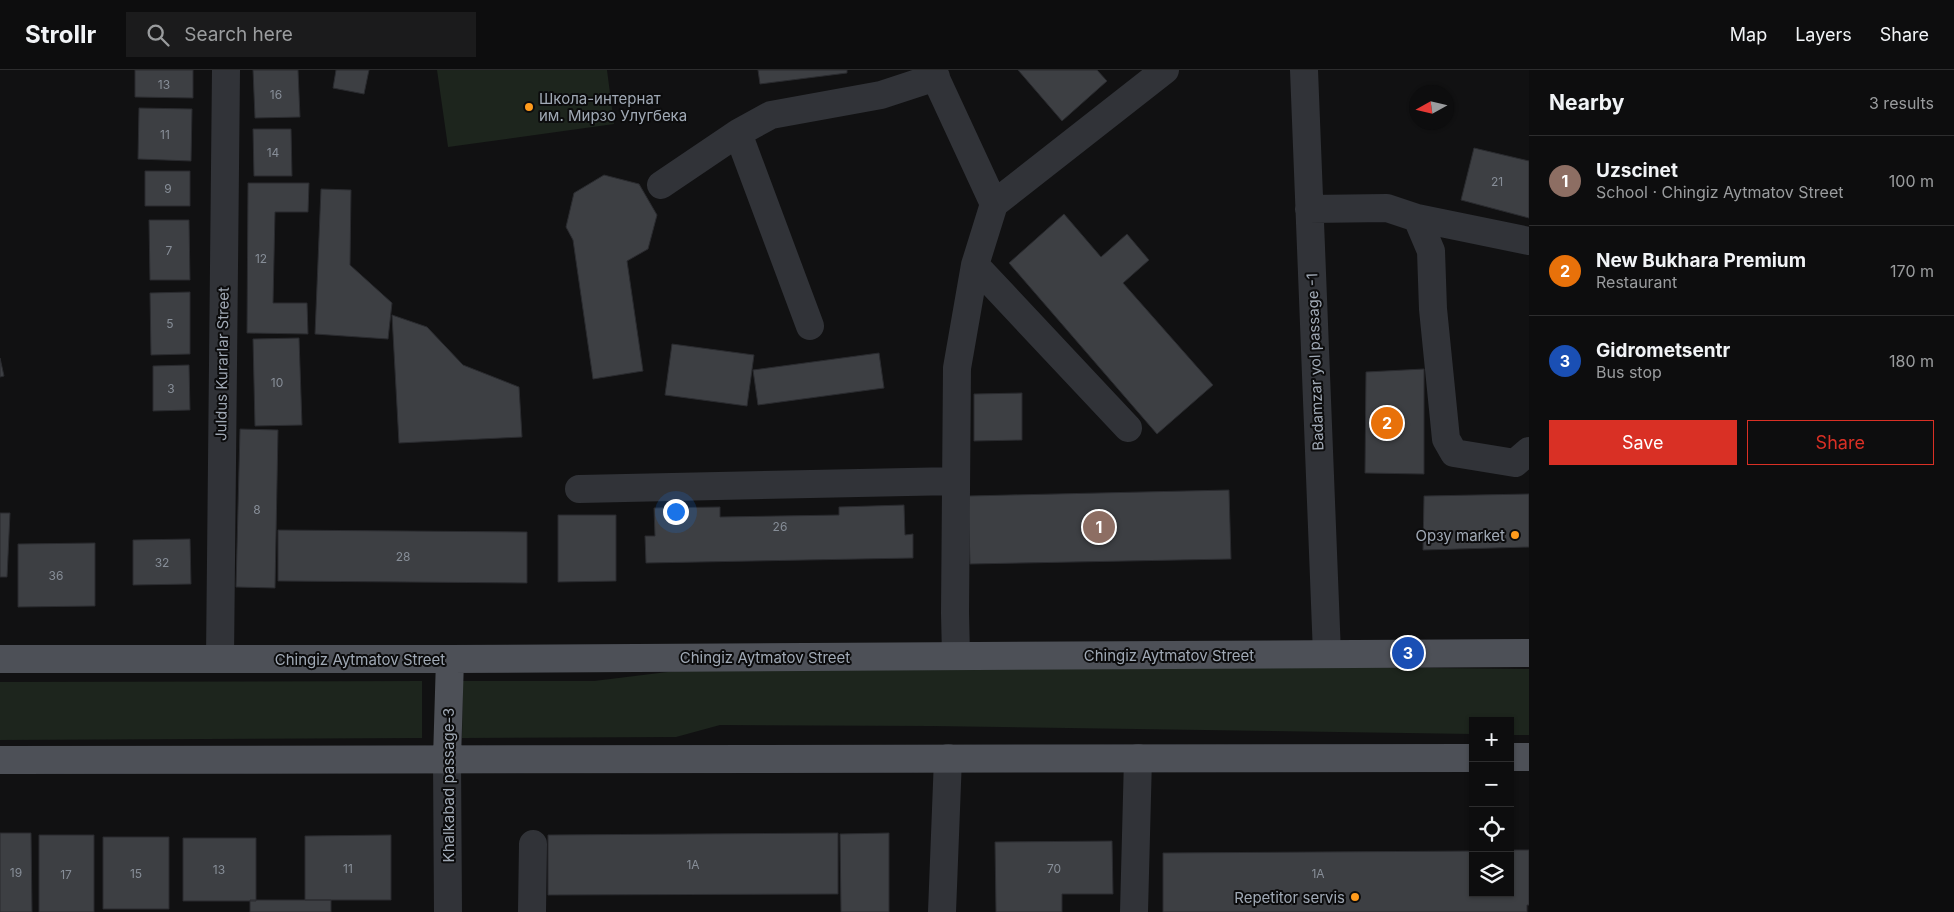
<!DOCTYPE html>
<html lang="en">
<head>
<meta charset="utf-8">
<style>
  body { margin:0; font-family:Inter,sans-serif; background:#1b1b1c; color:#f1f3f6 }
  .controls { position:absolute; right:15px; bottom:15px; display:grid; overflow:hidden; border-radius:0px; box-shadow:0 1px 4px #0004 }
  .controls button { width:45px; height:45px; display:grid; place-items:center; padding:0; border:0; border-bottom:1px solid #2d2d2e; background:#0d0d0e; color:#f1f3f6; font:25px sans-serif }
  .compass { position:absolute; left:1409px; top:15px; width:45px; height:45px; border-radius:50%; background:#0d0d0e; box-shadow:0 1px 4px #0004; rotate:262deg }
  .you { position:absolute; left:675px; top:441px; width:18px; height:18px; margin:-12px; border:4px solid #fff; border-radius:50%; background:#1a73e8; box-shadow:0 0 0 8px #1a73e833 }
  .badge { display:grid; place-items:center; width:32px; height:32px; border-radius:50%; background:#d93025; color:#fff; font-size:16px; font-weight:700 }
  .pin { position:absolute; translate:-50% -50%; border:2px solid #fff; box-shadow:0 1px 5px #0006 }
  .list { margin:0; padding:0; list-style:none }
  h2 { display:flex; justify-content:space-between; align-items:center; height:65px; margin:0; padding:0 20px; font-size:21px }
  h2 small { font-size:16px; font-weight:400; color:#9a9c9e }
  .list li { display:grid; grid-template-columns:32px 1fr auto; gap:15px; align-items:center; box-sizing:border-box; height:90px; padding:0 20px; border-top:1px solid #2d2d2e }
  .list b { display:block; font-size:19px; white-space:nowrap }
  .list p { margin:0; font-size:16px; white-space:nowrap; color:#9a9c9e }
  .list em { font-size:16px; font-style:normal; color:#9a9c9e }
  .actions { display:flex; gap:10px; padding:15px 20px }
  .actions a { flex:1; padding:11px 0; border:1px solid #d93025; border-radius:0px; text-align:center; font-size:18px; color:#d93025 }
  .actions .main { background:#d93025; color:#fff }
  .icon { flex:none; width:28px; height:28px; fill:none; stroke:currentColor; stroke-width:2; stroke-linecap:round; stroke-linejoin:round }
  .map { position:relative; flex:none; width:1529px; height:842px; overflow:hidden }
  header { display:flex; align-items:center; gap:30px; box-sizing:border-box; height:70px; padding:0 25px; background:#0d0d0e; border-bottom:1px solid #2d2d2e }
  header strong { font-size:24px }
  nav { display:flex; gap:28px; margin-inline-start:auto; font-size:18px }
  .search { width:350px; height:45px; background:#1b1b1c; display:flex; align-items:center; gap:12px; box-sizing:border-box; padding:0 18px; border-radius:0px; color:#9a9c9e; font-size:19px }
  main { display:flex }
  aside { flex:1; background:#0d0d0e }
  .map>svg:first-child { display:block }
  .green { fill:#1d251d }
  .building { fill:#3d3f43; stroke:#2a2b2f }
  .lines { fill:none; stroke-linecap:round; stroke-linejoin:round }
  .minor { stroke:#313338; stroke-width:28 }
  .major { stroke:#4d5057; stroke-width:28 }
  .poi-dot { fill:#ff9b1c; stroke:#0c0c0d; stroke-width:2 }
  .labels { text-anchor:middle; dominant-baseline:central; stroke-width:4; stroke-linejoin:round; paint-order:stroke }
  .number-label { font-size:12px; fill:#878e98 }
  .poi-label { font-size:15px; fill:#a0a9b5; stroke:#0c0c0d; text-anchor:end }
  .street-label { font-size:15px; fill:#a0a9b5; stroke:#0c0c0d }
</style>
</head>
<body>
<header>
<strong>Strollr</strong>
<div class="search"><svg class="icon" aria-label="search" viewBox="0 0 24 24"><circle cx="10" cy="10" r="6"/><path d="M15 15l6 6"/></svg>Search here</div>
<nav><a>Map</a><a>Layers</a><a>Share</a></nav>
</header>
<main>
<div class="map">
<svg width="1529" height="842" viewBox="0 0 1529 842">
  <rect width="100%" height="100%" fill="#111112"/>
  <path class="green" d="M437,0H607L614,54L448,77Z
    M1346,597L1529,599V665H1510V651H1473V664L932,656L720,655L676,667L462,668L463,611H594L700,598Z
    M422,611V668L0,670V612Z"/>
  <path class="building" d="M135,0H193V28L135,27Z
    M253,0H298L300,47L255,48Z
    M336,0H369L364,24L333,18Z
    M758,0H847V3L760,14Z
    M1018,0H1097L1107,11L1062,51Z
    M139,38L192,39L191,91L138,89Z
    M253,59H291L292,106H254Z
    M1474,78L1529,91V148L1461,130Z
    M145,101H190V136H145Z
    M604,105L639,114L657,145L648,179L627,191L643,301L593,309L573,170L566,157L574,123Z
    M248,113H309L308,142H275L273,233H307L308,264L247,263Z
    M321,119L351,120L350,195L392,233L388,269L315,264Z
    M1064,144L1101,187L1127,164L1149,190L1123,213L1213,315L1157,364L1009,193Z
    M149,150H189L190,210H150Z
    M190,222V284L151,285L150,223Z
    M392,245L427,257L463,295L519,317L522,367L399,373Z
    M299,268L302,355L255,356L253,269Z
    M672,274L754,285L747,336L665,325Z
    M879,283L884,318L758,335L753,300Z
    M0,288L4,306L0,307Z
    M189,295L190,340L153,341V296Z
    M1424,299V404L1365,403L1366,302Z
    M1022,323V370L974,371V324Z
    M240,359L278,360L275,518L236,517Z
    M1229,420L1231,489L970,494L968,426Z
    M1529,424V477L1423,480L1424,426Z
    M904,435L905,465L913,464V488L646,493L645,466H655L654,438L720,437V447L839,445V437Z
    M0,443H10L7,507H0Z
    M558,445H616V511L558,512Z
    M278,460L527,462V513L278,511Z
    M190,469L191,514L133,515V470Z
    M95,473V536L18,537V474Z
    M0,763H31L32,842H0Z
    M838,763V824L548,825V765Z
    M889,763V842H841L840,764Z
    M39,765H94V842H39Z
    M391,765V830H305V766Z
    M103,767H169V839H103Z
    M183,768H256V831H183Z
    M1112,771L1113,824H1062V842H996L995,772Z
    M1510,780H1529V835H1527V842H1163V783L1473,781V823H1510Z
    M250,830H331V842H250Z"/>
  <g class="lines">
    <path class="minor" d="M932,0L994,134L975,195L957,298L955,543L956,586
      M1304,0L1327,584
      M661,115L738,63
      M994,134L1165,0
      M1309,139L1387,138L1417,148L1431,181L1433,239L1446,369L1454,383L1515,393L1529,381
      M1417,148L1529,171
      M975,195L1128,358
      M810,256L738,63L771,45L881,25L936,7
      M579,419L956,411
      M220,589L226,0
      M447,689L448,842
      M532,842L533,774
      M942,842L948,688
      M1134,842L1138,688"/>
    <path class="major" d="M0,589H450L1529,583
      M1510,687H1529
      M447,689L450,589
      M0,690L1473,688"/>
  </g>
  <g class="poi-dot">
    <circle cx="529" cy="37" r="5"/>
    <circle cx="1515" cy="465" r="5"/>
    <circle cx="1355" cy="827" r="5"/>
  </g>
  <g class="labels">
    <g class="number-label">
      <text x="164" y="14">13</text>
      <text x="276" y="24">16</text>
      <text x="165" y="64">11</text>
      <text x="273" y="82">14</text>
      <text x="1497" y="111">21</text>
      <text x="168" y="118">9</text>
      <text x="169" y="180">7</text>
      <text x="261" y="188">12</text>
      <text x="170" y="253">5</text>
      <text x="277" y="312">10</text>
      <text x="171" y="318">3</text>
      <text x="257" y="439">8</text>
      <text x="780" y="456">26</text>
      <text x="403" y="486">28</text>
      <text x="162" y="492">32</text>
      <text x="56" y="505">36</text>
      <text x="693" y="794">1A</text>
      <text x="348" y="798">11</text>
      <text x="1054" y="798">70</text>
      <text x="219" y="799">13</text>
      <text x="16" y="802">19</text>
      <text x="136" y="803">15</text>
      <text x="1318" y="803">1A</text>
      <text x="66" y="804">17</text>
    </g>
    <g class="poi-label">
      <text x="539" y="28" text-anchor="start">Школа-интернат<tspan x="539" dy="17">им. Мирзо Улугбека</tspan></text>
      <text x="1505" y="465">Орзу market</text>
      <text x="1345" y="827">Repetitor servis</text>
    </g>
    <g class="street-label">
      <text transform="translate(1315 292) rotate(-92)">Bаdаmzаr yol passage -1</text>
      <text transform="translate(222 294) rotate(-89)">Juldus Kurarlar Street</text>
      <text x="1169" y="585">Chingiz Aytmatov Street</text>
      <text x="765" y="587">Chingiz Aytmatov Street</text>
      <text x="360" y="589">Chingiz Aytmatov Street</text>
      <text transform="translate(448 715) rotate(-90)">Khalkabad passage-3</text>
    </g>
  </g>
</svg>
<div class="controls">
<button>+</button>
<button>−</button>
<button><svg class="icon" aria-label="locate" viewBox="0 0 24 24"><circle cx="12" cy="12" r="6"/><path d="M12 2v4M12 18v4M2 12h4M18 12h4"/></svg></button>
<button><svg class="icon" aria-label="layers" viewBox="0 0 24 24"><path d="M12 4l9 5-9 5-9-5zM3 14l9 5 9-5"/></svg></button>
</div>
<svg class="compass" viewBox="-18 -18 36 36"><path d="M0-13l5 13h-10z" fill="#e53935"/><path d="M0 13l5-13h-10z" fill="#9a9c9e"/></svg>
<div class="you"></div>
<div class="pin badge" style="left:1099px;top:457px;background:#8d6e63">1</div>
<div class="pin badge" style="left:1387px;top:353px;background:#e8710a">2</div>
<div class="pin badge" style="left:1408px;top:583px;background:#1a4fb4">3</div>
</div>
<aside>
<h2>Nearby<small>3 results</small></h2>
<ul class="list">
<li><span class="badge" style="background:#8d6e63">1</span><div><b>Uzscinet</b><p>School · Chingiz Aytmatov Street</p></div><em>100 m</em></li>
<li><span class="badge" style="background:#e8710a">2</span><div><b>New Bukhara Premium</b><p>Restaurant</p></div><em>170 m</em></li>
<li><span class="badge" style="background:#1a4fb4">3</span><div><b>Gidrometsentr</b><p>Bus stop</p></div><em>180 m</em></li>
</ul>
<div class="actions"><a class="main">Save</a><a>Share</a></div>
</aside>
</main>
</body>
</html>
